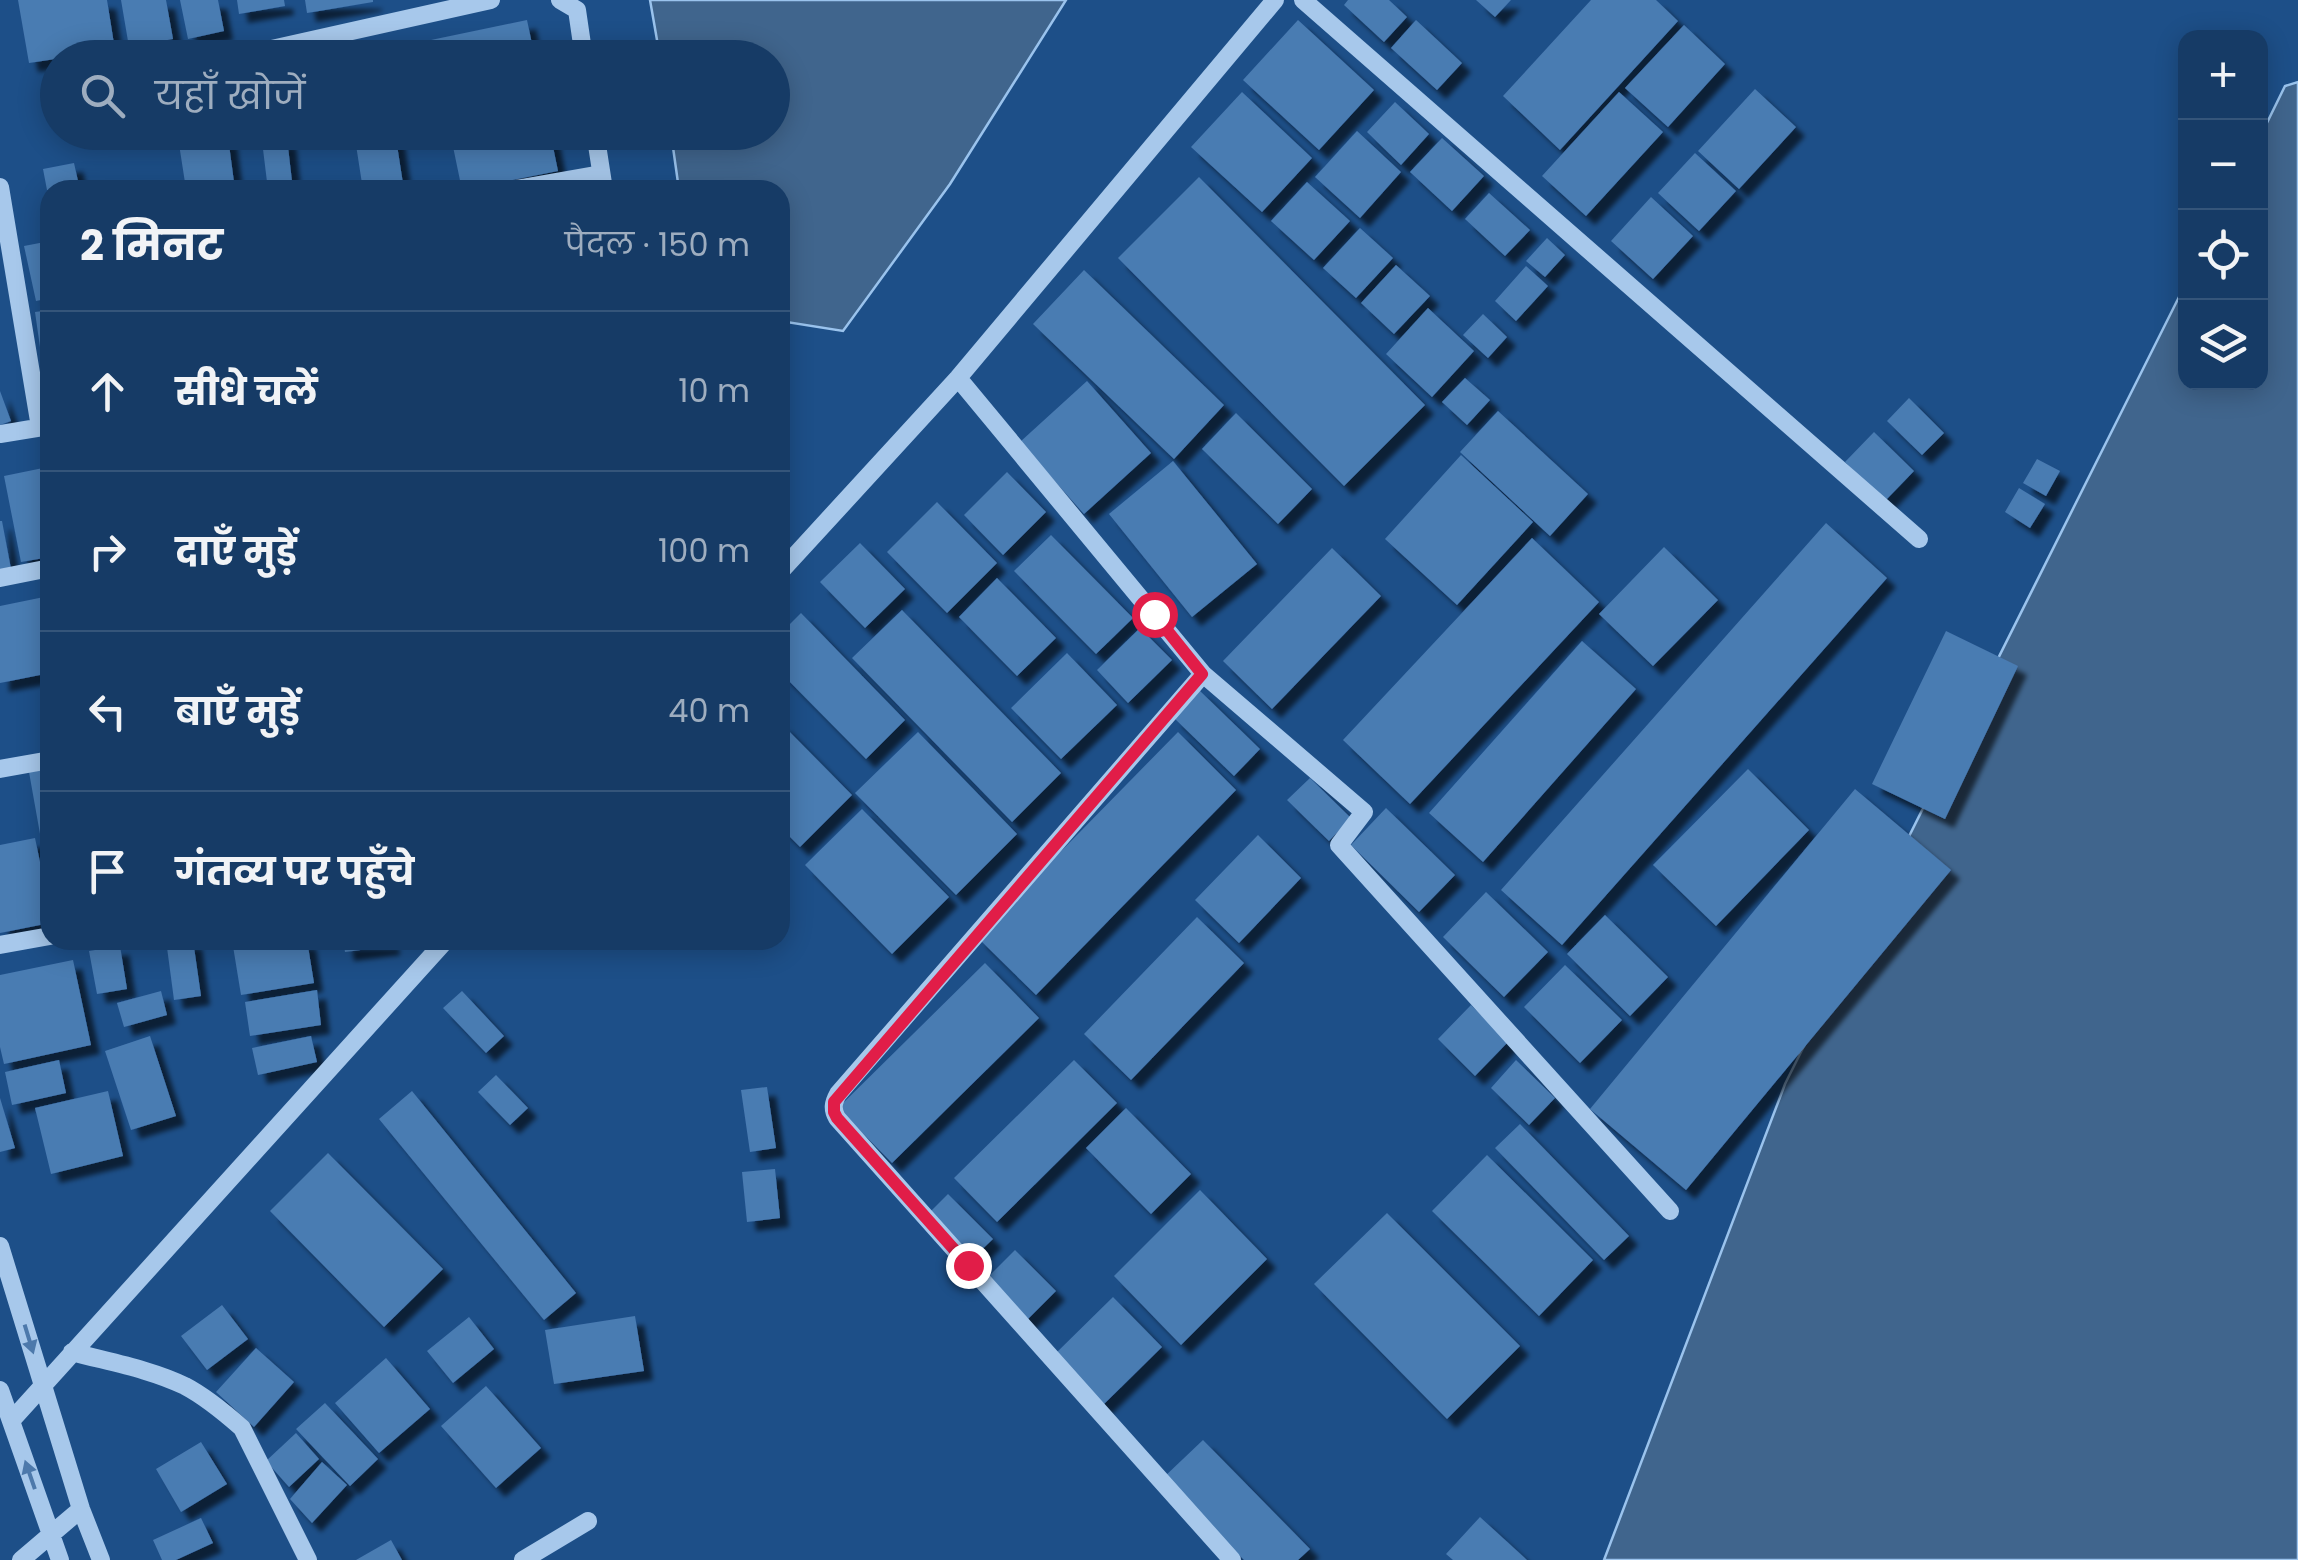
<!DOCTYPE html>
<html lang="hi">
<head>
<meta charset="utf-8">
<style>
  body { margin:0; font-family:Poppins,"Noto Sans Devanagari",sans-serif; background:#23466f; color:#f1f3f6 }
  .controls { position:absolute; right:30px; top:30px; display:grid; overflow:hidden; border-radius:20px; box-shadow:0 5px 25px #0003 }
  .controls button { width:90px; height:90px; display:grid; place-items:center; padding:0; border:0; border-bottom:2px solid #35557a; background:#163b66; color:#f1f3f6; font:50px sans-serif }
  .stop { position:absolute; width:30px; height:30px; margin:-22px; border:8px solid #e11d48; border-radius:50%; background:#fff }
  .stop.end { background:#e11d48; border-color:#fff; box-shadow:0 2px 10px #0008 }
  .list { margin:0; padding:0; list-style:none }
  h2 { display:flex; justify-content:space-between; align-items:center; height:130px; margin:0; padding:0 40px; font-size:42px }
  h2 small { font-size:32px; font-weight:400; color:#9eadbf }
  .list li { display:grid; grid-template-columns:65px 1fr auto; gap:30px; align-items:center; box-sizing:border-box; height:160px; padding:0 40px; border-top:2px solid #35557a }
  .list b { display:block; font-size:38px; white-space:nowrap }
  .list em { font-size:32px; font-style:normal; color:#9eadbf }
  .icon { flex:none; width:55px; height:55px; fill:none; stroke:currentColor; stroke-width:2; stroke-linecap:round; stroke-linejoin:round }
  .map { position:relative; flex:none; width:2298px; height:1560px; overflow:hidden }
  .search { position:absolute; background:#163b66; box-shadow:0 5px 25px #0003; left:40px; top:40px; width:750px; height:110px; display:flex; align-items:center; gap:25px; box-sizing:border-box; padding:0 35px; border-radius:55px; color:#9eadbf; font-size:38px }
  .panel { position:absolute; background:#163b66; box-shadow:0 5px 25px #0003; left:40px; top:180px; width:750px; height:770px; border-radius:30px }
  .map>svg:first-child { display:block }
  .water { fill:#40658d; stroke:#9ac3ed; stroke-width:2.5 }
  .building { fill:#4a7bb2; filter:url(#shadow) }
  .lines { fill:none; stroke-linecap:round; stroke-linejoin:round }
  .minor { stroke:#a7c8eb; stroke-width:18 }
  .oneway { fill:#4d79ab }
  .route { stroke:#e11d48; stroke-width:12 }
</style>
</head>
<body>
<div class="map">
<svg width="2298" height="1560" viewBox="0 0 2298 1560">
  <defs>
    <filter id="shadow"><feDropShadow dx="9" dy="9" stdDeviation="2.5" flood-color="#0009"/></filter>
  </defs>
  <rect width="100%" height="100%" fill="#1d4f88"/>
  <path class="water" d="M650,0H1066L950,184L843,331L780,321V190H679L671,133L772,132V58L660,57Z
    M2298,82V1560H1604L1785,1084L2185,285L2186,382H2260L2261,135L2285,86Z"/>
  <path class="building" d="M18,0H107L115,50L29,63Z
    M121,0H166L173,39L129,47Z
    M180,0H218L224,31L188,39Z
    M237,0H284L285,6L239,14Z
    M305,0H373V2L307,13Z
    M1348,0H1389L1407,17L1384,42L1344,5Z
    M1476,0H1511L1495,17Z
    M1591,0H1656L1678,21L1560,150L1503,96Z
    M527,20L535,58H435L431,40Z
    M1298,20L1374,90L1319,150L1243,80Z
    M1416,20L1462,63L1437,90L1391,48Z
    M1684,25L1725,64L1668,127L1625,88Z
    M382,50L383,58H349V55Z
    M1755,89L1796,127L1739,189L1698,151Z
    M1242,92L1312,158L1262,212L1191,147Z
    M1619,92L1663,132L1586,216L1542,176Z
    M1395,102L1429,134L1401,165L1367,132Z
    M1357,131L1401,172L1360,218L1315,177Z
    M354,132H395L404,190H363Z
    M450,132H550L558,171L462,190Z
    M228,137L234,182L186,189L179,144Z
    M287,138L293,190H268L262,141Z
    M1442,138L1484,176L1452,211L1410,172Z
    M1695,153L1736,191L1699,231L1658,193Z
    M74,163L80,190H47L43,169Z
    M1199,177L1425,405L1344,486L1118,258Z
    M1307,182L1350,221L1314,260L1271,221Z
    M1489,193L1530,230L1505,256L1465,219Z
    M1651,197L1693,236L1653,279L1611,241Z
    M1360,228L1393,258L1356,298L1323,268Z
    M1547,238L1565,255L1545,277L1526,261Z
    M50,241V298L36,301L24,246Z
    M1396,265L1430,296L1394,334L1361,303Z
    M1526,266L1548,286L1516,321L1495,301Z
    M1084,270L1224,405L1174,459L1033,324Z
    M1428,308L1474,351L1432,397L1386,354Z
    M50,310V403H48L35,312Z
    M1483,314L1507,337L1488,358L1463,335Z
    M1465,378L1490,400L1467,425L1442,402Z
    M1087,381L1151,453L1084,514L1020,442Z
    M0,391L11,421L0,425Z
    M1909,398L1944,433L1922,455L1887,421Z
    M1498,411L1588,494L1550,536L1460,452Z
    M1236,413L1312,489L1278,524L1202,449Z
    M1874,432L1914,471L1885,501L1845,462Z
    M1461,455L1533,522L1457,605L1385,539Z
    M2037,459L2060,471L2046,496L2023,483Z
    M1173,461L1257,564L1192,617L1109,514Z
    M48,467L50,557L21,562L4,476Z
    M1007,472L1046,512L1003,555L964,515Z
    M2019,488L2045,504L2030,528L2005,512Z
    M937,502L997,563L947,613L887,552Z
    M0,521H2L11,569L0,571Z
    M1826,523L1887,578L1562,945L1501,890Z
    M1051,535L1133,618L1096,654L1014,571Z
    M1532,538L1599,602L1410,804L1343,740Z
    M860,543L905,589L865,628L820,582Z
    M1664,547L1718,600L1653,666L1599,614Z
    M1332,548L1381,596L1272,709L1223,661Z
    M997,578L1056,638L1017,676L959,617Z
    M44,597L50,626V673L0,683V606Z
    M902,610L1061,773L1012,822L852,658Z
    M801,613L905,720L866,759L780,672V634Z
    M1140,628L1172,660L1128,703L1097,670Z
    M1946,631L2018,666L1945,819L1872,784Z
    M1582,641L1636,689L1483,862L1429,813Z
    M1067,653L1117,705L1061,759L1011,708Z
    M1199,690L1260,749L1234,776L1173,717Z
    M780,722L852,795L800,847L780,827Z
    M918,732L1017,834L956,895L855,793Z
    M1178,732L1236,790L1036,995L977,937Z
    M50,769V843L42,845L29,772Z
    M1748,769L1809,830L1716,926L1653,865Z
    M1310,778L1351,818L1329,841L1287,800Z
    M1855,789L1951,870L1686,1190L1590,1109Z
    M1386,808L1455,875L1419,912L1351,845Z
    M862,809L949,897L892,954L805,865Z
    M1258,835L1301,878L1239,943L1195,900Z
    M35,838L50,910V923L0,933V845Z
    M1486,892L1548,952L1504,997L1443,937Z
    M1605,915L1668,977L1630,1016L1567,954Z
    M1197,917L1244,963L1131,1080L1084,1034Z
    M166,940H193L201,996L174,1000Z
    M232,940H307L314,983L241,995Z
    M343,940H390L391,946L345,952Z
    M120,946L127,989L97,994L89,951Z
    M73,960L91,1045L4,1064L0,1047V975Z
    M985,963L1039,1018L892,1163L838,1108Z
    M1565,965L1622,1020L1580,1063L1524,1007Z
    M317,990L321,1025L250,1036L245,1002Z
    M161,991L167,1015L124,1027L117,1003Z
    M462,991L504,1036L486,1053L443,1008Z
    M1471,1005L1508,1042L1475,1076L1438,1039Z
    M150,1036L176,1116L131,1130L105,1051Z
    M311,1036L317,1062L258,1075L252,1048Z
    M59,1060L66,1093L12,1105L5,1072Z
    M1074,1060L1117,1103L997,1222L954,1178Z
    M1516,1060L1555,1098L1529,1125L1491,1088Z
    M496,1075L528,1108L510,1125L478,1092Z
    M767,1087L776,1148L750,1152L741,1090Z
    M108,1091L123,1156L51,1174L35,1108Z
    M412,1091L576,1293L544,1320L379,1119Z
    M0,1098L15,1148L0,1152Z
    M1126,1108L1191,1174L1151,1214L1086,1148Z
    M1520,1124L1629,1236L1604,1260L1495,1148Z
    M328,1153L443,1269L384,1327L270,1211Z
    M1487,1155L1593,1260L1539,1316L1432,1211Z
    M775,1169L780,1218L747,1222L742,1172Z
    M1200,1190L1267,1259L1181,1345L1114,1276Z
    M948,1194L993,1239L973,1258L929,1213Z
    M1387,1213L1520,1346L1447,1419L1314,1284Z
    M1015,1250L1056,1291L1025,1322L984,1281Z
    M1113,1297L1162,1347L1102,1406L1053,1356Z
    M222,1305L248,1339L207,1370L181,1336Z
    M635,1316L644,1371L554,1384L545,1330Z
    M469,1317L494,1349L453,1383L427,1351Z
    M256,1348L294,1382L254,1427L216,1392Z
    M386,1358L430,1409L379,1453L335,1403Z
    M486,1386L541,1448L496,1488L441,1426Z
    M325,1403L378,1459L350,1486L296,1429Z
    M296,1433L319,1459L289,1487L266,1461Z
    M1203,1440L1310,1549L1298,1560H1244L1163,1478Z
    M201,1442L227,1484L181,1512L156,1469Z
    M322,1462L347,1485L312,1523L290,1499Z
    M1480,1517L1527,1560H1453L1446,1554Z
    M201,1518L213,1543L176,1560H162L153,1540Z
    M391,1540L402,1560H356Z"/>
  <g class="lines">
    <path class="minor" d="M560,0L577,10L584,58
      M1303,0L1919,539
      M231,58L491,0
      M595,132L604,190
      M0,187L40,427
      M510,190L601,174
      M958,378L1203,674L1364,812L1339,845L1670,1211
      M0,434L49,426
      M780,572L958,378L1275,0
      M0,578L50,568
      M1203,674L838,1094C833,1103 832,1109 837,1118L1232,1560
      M0,769L50,760
      M0,945L50,936
      M0,1246L81,1509L101,1560
      M72,1352C109,1362 150,1369 185,1386C206,1397 225,1413 242,1428L308,1560
      M0,1390L60,1560
      M11,1421L446,940
      M21,1560L81,1509
      M523,1560L588,1521"/>
  </g>
  <defs><path id="oneway-solid" d="M-6-.8H1V-3.2L6.5 0L1 3.2V.8H-6Z" transform="scale(2.5)"/></defs>
  <g class="oneway">
    <use href="#oneway-solid" transform="translate(29 1339) rotate(73)"/>
    <use href="#oneway-solid" transform="translate(30 1475) rotate(-109)"/>
  </g>
  <g class="lines">
    <path class="route" d="M968,1265L837,1118L834,1112V1102L1202,674L1154,614"/>
  </g>
</svg>
<div class="controls">
<button>+</button>
<button>−</button>
<button><svg class="icon" aria-label="locate" viewBox="0 0 24 24"><circle cx="12" cy="12" r="6"/><path d="M12 2v4M12 18v4M2 12h4M18 12h4"/></svg></button>
<button><svg class="icon" aria-label="layers" viewBox="0 0 24 24"><path d="M12 4l9 5-9 5-9-5zM3 14l9 5 9-5"/></svg></button>
</div>
<div class="stop" style="left:1154px;top:614px"></div>
<div class="stop end" style="left:968px;top:1265px"></div>
<div class="search"><svg class="icon" aria-label="search" viewBox="0 0 24 24"><circle cx="10" cy="10" r="6"/><path d="M15 15l6 6"/></svg>यहाँ खोजें</div>
<section class="panel">
<h2>2 मिनट<small>पैदल · 150 m</small></h2>
<ul class="list">
<li><svg class="icon" aria-label="ahead" viewBox="0 0 24 24"><path d="M12 20V5M6 11l6-6 6 6"/></svg><div><b>सीधे चलें</b></div><em>10 m</em></li>
<li><svg class="icon" aria-label="right" viewBox="0 0 24 24"><path d="M7 20v-9h11M14 6l5 5-5 5"/></svg><div><b>दाएँ मुड़ें</b></div><em>100 m</em></li>
<li><svg class="icon" aria-label="left" viewBox="0 0 24 24"><path d="M17 20v-9H6M10 6l-5 5 5 5"/></svg><div><b>बाएँ मुड़ें</b></div><em>40 m</em></li>
<li><svg class="icon" aria-label="arrive" viewBox="0 0 24 24"><path d="M6 21V4h12l-3 4 3 4H6"/></svg><div><b>गंतव्य पर पहुँचे</b></div></li>
</ul>
</section>
</div>
</body>
</html>
